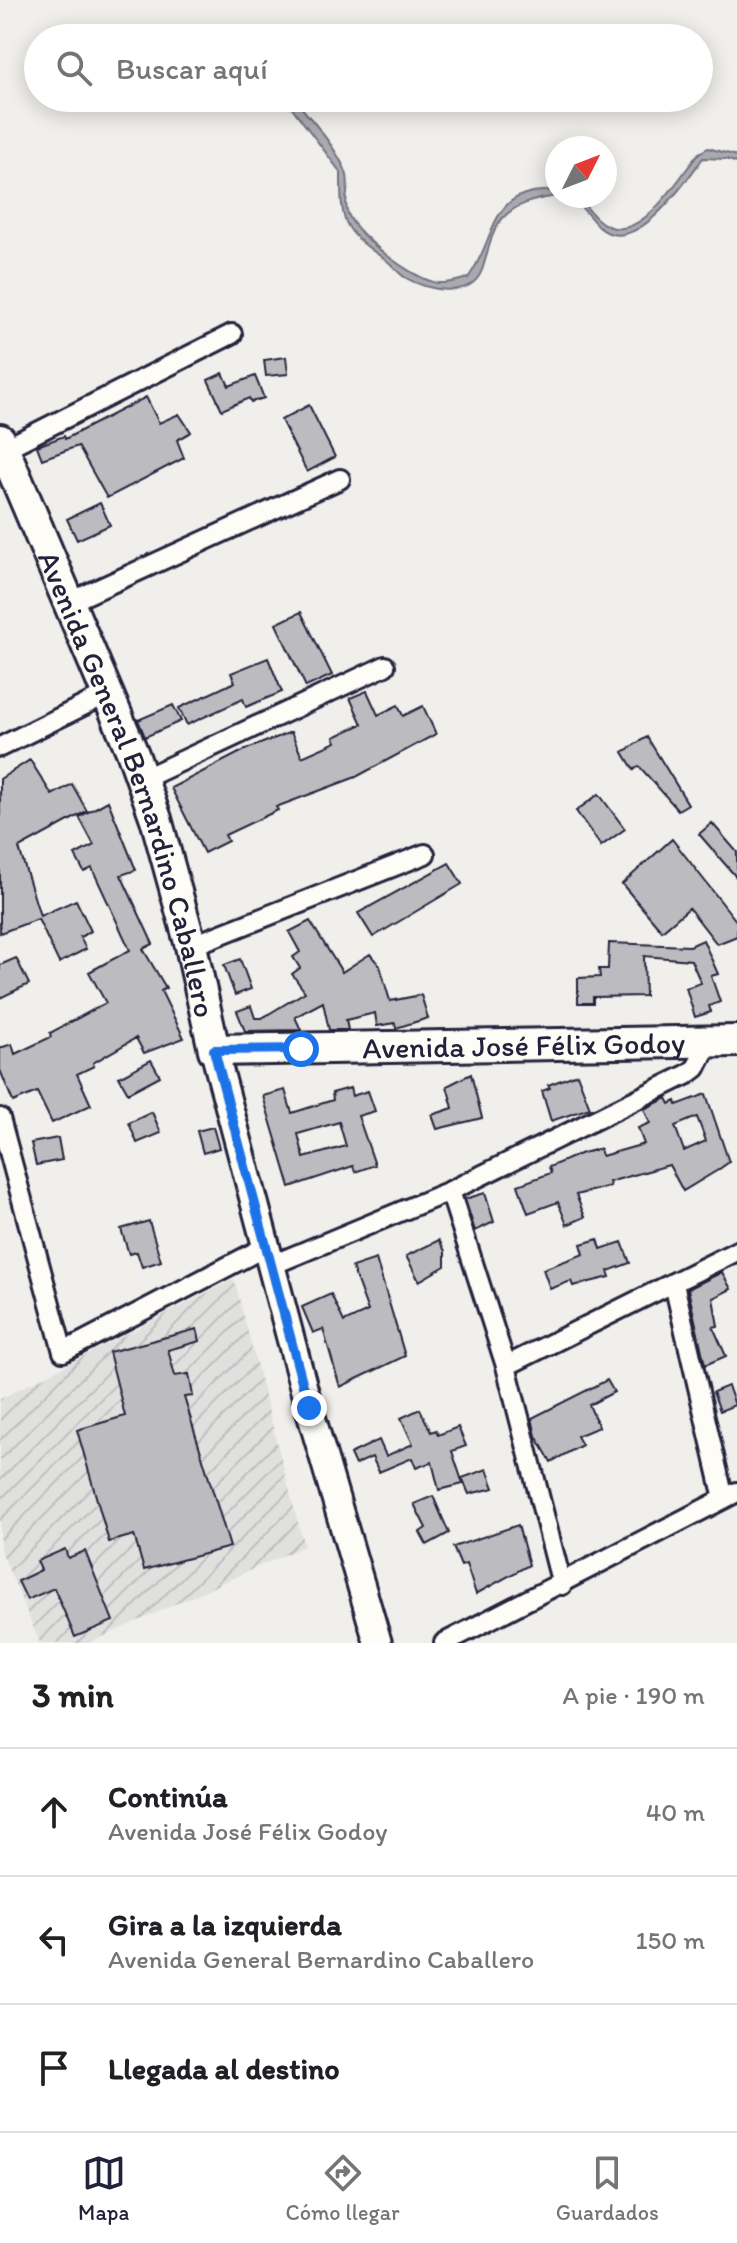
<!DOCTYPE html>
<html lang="es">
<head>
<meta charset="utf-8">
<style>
  body { margin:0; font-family:Itim,sans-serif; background:#f2f2f2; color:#202124 }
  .compass { position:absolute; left:545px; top:136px; width:72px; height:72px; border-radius:50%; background:#fff; box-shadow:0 4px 20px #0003; rotate:48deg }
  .stop { position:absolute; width:24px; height:24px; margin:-18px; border:6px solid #1a73e8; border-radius:50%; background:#fff }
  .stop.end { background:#1a73e8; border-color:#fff; box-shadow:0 2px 8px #0008 }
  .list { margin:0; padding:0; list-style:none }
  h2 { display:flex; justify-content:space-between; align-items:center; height:104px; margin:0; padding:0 32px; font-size:34px }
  h2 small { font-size:26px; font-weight:400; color:#757577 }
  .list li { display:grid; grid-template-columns:52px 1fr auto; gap:24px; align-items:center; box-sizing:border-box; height:128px; padding:0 32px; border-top:2px solid #e0e0e0 }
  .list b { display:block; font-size:30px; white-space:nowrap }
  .list p { margin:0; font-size:26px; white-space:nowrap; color:#757577 }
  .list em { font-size:26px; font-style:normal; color:#757577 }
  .icon { flex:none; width:44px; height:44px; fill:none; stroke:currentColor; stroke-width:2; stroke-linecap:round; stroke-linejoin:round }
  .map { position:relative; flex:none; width:737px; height:1643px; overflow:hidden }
  .search { position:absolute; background:#fff; box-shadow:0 4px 20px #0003; left:24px; right:24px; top:24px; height:88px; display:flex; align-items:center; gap:20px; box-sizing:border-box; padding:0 28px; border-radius:44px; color:#757577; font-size:30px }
  .sheet { height:488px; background:#fff }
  nav { display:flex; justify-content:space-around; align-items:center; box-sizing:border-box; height:112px; border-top:2px solid #e0e0e0; background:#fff; font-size:22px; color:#757577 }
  nav a { display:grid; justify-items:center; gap:4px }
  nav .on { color:#22223b }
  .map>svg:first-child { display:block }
  .industrial { fill:url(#industrial-furrows) }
  .water { fill:#a9a9b0; stroke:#737381; stroke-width:2 }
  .building { fill:#bcbcc0; stroke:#22223b; stroke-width:2; fill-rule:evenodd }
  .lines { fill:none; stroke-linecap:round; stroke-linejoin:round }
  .street-casing { stroke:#22223b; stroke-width:24 }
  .secondary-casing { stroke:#22223b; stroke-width:32 }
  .primary-casing { stroke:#22223b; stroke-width:36 }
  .street { stroke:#fdfcf7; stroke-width:18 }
  .secondary { stroke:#fdfcf7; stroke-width:26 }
  .primary { stroke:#fdfcf7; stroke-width:30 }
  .route { stroke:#1a73e8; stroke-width:10 }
  .labels { text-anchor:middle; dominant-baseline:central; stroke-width:7; stroke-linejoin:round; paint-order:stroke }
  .street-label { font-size:30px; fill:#22223b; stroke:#fdfcf7 }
</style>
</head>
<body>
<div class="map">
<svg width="737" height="1643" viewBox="0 0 737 1643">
  <defs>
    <pattern id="industrial-furrows" width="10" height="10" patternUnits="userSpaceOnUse" patternTransform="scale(2)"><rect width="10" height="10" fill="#e0e0df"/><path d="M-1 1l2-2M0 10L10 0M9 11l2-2" fill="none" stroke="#c0c0c0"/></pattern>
  </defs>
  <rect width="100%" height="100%" fill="#f0efec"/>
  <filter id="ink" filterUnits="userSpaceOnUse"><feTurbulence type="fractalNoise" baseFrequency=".0125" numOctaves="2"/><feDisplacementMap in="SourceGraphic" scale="16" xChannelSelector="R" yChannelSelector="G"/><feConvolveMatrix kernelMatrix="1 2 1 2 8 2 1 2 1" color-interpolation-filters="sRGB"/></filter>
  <g filter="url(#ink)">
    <path class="industrial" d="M234,1279L304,1546L89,1643H40L0,1549V1399Z"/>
    <path class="water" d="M275,98H293C310,117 337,149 346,172C352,186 342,199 348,214C358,237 414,280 438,283C448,284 459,280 468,278C498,238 487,186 557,191V196C537,199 516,203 502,219C490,233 488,254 482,270C471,300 426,290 406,278C397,273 392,263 383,258C341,229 341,221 341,173L293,109Z
      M708,148L737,156V163L726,159L703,158C685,182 635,259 599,227C586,215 580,199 561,196H576C586,205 595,221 608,226C643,242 681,174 699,153Z"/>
    <path class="building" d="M286,357L288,374L266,376L264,360Z
      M223,373L229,386L255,376L264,398L251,402L249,398L222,410L208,380Z
      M146,397L159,423L179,414L191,432L177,440L184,458L107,498L78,446L42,459L37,446L64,436L65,439Z
      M309,405L335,457L307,472L281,420Z
      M100,503L110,525L77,540L67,519Z
      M301,612L332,675L306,687L276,624Z
      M268,658L282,692L246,707L243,699L187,725L179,708L235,682L231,673Z
      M367,691L378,715L398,705L403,716L423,706L436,734L356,777L276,807L278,810L225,835L228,841L204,853L171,788L247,749L291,732L302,757L336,742L334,737L362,724L350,698Z
      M173,705L181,721L145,737L138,720Z
      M647,737L688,804L678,810L639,766L634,770L623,752Z
      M30,760L52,795L72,784L87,811L19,848L40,916L76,900L91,931L80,937L86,949L59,963L38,919L0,933V779Z
      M599,794L625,829L601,846L576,811Z
      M108,801L136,870L121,875L153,944L143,949L166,988L161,991L184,1038L144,1053L136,1038L93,1063L94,1066L77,1074L91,1105L52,1123L37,1092L13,1102L0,1070V1048L12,1044L15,1054L51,1037L50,1033L106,1003L89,972L130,950L92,868L84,872L75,855L94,845L79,817Z
      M712,823L737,852V878L699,834Z
      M672,839L737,922V936L717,944L689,908L662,931L622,884Z
      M449,863L462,884L373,937L358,913Z
      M310,921L342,972L370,954L380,966L390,1001L421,995L428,1018L396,1028L395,1023L377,1026L375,1013L346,1020L348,1030H329L323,1002L295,1017L301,1030L245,1031L237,1011L251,1006L255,1018H262L305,992L292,974L300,968L293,957L300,952L289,932Z
      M703,940L718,974L711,976L720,1002L709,1006L711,1012L695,1017L686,988L701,983L691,960L644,956L645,996L593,997V1003H578V978L600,977L599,969H608L609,943L690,946Z
      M16,958L29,984L0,998V965Z
      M240,959L251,989L235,995L224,965Z
      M151,1060L160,1076L128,1093L119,1077Z
      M471,1074L482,1118L437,1129L432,1115L453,1108L447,1086Z
      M577,1074L590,1108L551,1121L542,1091L550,1088L548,1085Z
      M350,1088L352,1096L368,1091L375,1111L358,1116L375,1165L355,1172L353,1166L290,1187L263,1096L285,1090L292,1113L333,1100L332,1093ZM339,1122L346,1146L304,1158L298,1134Z
      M706,1094L729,1162L718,1170L683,1191L669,1165L609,1182L610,1186L576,1195L585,1217L567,1225L558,1202L528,1213L518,1185L551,1173L549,1167L582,1153L600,1149L602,1156L644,1144L638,1128L650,1123L644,1109L667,1098L670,1104L676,1101L677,1105ZM697,1117L706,1141L684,1151L675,1126Z
      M152,1112L161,1133L137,1143L129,1123Z
      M213,1127L219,1148L203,1153L197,1131Z
      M58,1138L62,1160L36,1165L31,1143Z
      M485,1193L494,1222L475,1231L465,1199Z
      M149,1221L161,1261L142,1267L137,1252L129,1254L121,1229Z
      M598,1239L601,1249L622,1242L630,1263L608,1271L610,1277L573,1286L571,1281L550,1289L543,1269L584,1254L581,1244Z
      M439,1240L445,1251V1266L419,1281L406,1256Z
      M376,1259L405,1356L340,1387L323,1329L313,1333L302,1307L331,1294L344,1322L368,1311L352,1267Z
      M722,1272L731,1289L713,1298L718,1326L713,1327L726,1356L705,1365L688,1289Z
      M197,1329L200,1341L168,1350L175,1376L189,1374L193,1396L184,1397L230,1547L144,1570L134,1535L109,1542L77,1430L125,1416L109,1352Z
      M607,1380L614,1392L589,1405L599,1427L577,1436L582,1445L551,1462L536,1436L532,1418Z
      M728,1386L735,1405L720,1411L713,1392Z
      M420,1409L431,1432L436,1430L438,1435L458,1427L466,1446L452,1451L463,1484L439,1490L432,1462L416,1468L412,1458L379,1472L372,1457L355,1465L350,1454L379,1440L386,1456L413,1444L401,1418Z
      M487,1469L494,1488L469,1494L462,1478Z
      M433,1496L449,1533L427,1545L420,1532L426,1528L414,1504Z
      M518,1525L529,1565L476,1594L466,1564L461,1566L453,1547Z
      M65,1549L68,1558L85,1551L113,1621L75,1637L54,1588L27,1600L18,1581L41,1570L37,1561Z"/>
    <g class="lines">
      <g class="street-casing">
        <path id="street" d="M4,449L232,334
          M70,602L340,479
          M0,747L107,694
          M143,779L385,666
          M191,946L425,854
          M0,1118L63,1352L267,1246
          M450,1191L506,1366L562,1585
          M272,1265L450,1191L688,1074L696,1068L709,1042
          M674,1284L724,1499
          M506,1366L737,1251
          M444,1643L737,1492"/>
      </g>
      <g class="secondary-casing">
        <path id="secondary" d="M214,1050L309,1408L378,1643"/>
      </g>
      <g class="primary-casing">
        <g id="primary">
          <path id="s1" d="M0,440L133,754L156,819L191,946L214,1050L737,1041"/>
        </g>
      </g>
      <use href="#street" class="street"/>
      <use href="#secondary" class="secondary"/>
      <use href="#primary" class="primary"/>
    </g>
  </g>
  <g class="lines" filter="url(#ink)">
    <path class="route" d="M301,1049L214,1050L309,1408"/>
  </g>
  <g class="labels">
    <g class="street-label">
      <text stroke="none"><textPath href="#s1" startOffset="368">Avenida General Bernardino Caballero</textPath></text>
      <text stroke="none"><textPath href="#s1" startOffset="958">Avenida José Félix Godoy</textPath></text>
    </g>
  </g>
</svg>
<svg class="compass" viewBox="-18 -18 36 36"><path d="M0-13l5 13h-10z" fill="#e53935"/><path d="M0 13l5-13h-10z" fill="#757577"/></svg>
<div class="stop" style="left:301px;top:1049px"></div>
<div class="stop end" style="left:309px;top:1408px"></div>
<div class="search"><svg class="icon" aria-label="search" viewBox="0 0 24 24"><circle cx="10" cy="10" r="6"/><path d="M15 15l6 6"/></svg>Buscar aquí</div>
</div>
<section class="sheet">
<h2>3 min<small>A pie · 190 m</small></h2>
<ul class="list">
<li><svg class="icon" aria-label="ahead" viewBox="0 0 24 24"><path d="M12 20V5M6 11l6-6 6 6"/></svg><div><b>Continúa</b><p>Avenida José Félix Godoy</p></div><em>40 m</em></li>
<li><svg class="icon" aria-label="left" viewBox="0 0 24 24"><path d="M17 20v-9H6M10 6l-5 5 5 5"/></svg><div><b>Gira a la izquierda</b><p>Avenida General Bernardino Caballero</p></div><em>150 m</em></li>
<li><svg class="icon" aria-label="arrive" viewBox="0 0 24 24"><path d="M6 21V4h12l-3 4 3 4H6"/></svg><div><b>Llegada al destino</b></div></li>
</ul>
</section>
<nav>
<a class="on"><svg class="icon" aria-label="map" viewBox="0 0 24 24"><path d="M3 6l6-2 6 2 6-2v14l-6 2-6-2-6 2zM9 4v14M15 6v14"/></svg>Mapa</a>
<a><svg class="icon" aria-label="directions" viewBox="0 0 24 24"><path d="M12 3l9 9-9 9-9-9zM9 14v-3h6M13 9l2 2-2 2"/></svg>Cómo llegar</a>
<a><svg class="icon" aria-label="saved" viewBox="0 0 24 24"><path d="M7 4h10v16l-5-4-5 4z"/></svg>Guardados</a>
</nav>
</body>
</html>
